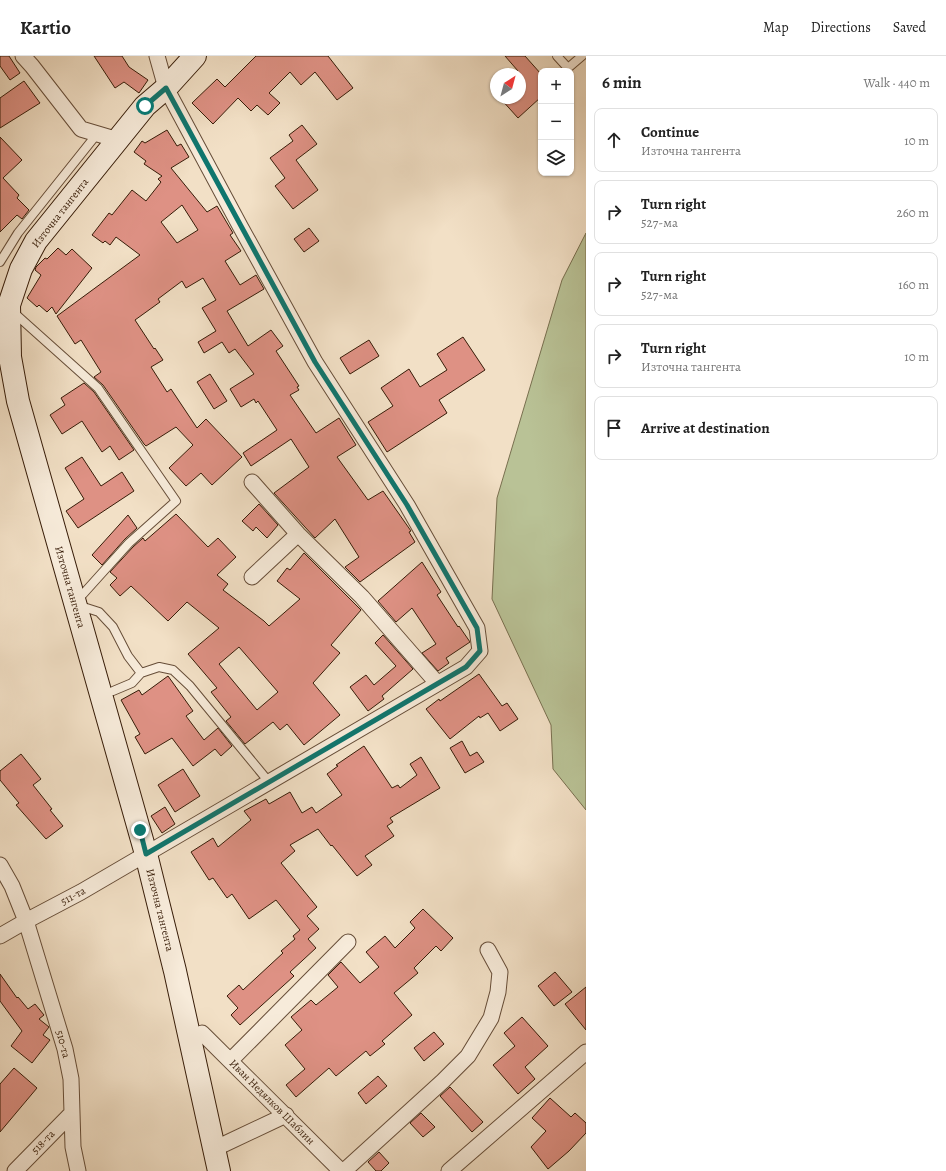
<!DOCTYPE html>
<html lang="en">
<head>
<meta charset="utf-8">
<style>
  body { margin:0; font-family:Alegreya,serif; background:#f6f6f6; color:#222 }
  .controls { position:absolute; right:12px; top:12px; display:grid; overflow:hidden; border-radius:8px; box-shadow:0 1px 3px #0004 }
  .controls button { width:36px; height:36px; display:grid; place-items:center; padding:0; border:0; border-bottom:1px solid #e0e0e0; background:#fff; color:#222; font:20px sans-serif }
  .compass { position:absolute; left:490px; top:12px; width:36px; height:36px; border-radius:50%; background:#fff; box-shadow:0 1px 3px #0004; rotate:36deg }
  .stop { position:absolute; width:12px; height:12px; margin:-9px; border:3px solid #0f766e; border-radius:50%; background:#fff }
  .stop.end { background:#0f766e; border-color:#fff; box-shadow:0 1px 4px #0008 }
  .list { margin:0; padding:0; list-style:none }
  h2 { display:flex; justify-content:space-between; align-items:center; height:52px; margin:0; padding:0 16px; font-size:17px }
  h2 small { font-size:13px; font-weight:400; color:#767676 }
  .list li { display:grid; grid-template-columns:26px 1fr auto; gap:12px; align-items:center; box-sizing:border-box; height:64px; margin:0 8px 8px; padding:0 8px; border:1px solid #e0e0e0; border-radius:8px }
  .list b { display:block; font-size:15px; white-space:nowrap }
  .list p { margin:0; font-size:13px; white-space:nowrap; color:#767676 }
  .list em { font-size:13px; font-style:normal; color:#767676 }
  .icon { flex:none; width:22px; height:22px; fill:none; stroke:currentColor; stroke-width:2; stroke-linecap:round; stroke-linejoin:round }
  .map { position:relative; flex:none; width:586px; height:1115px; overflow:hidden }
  header { display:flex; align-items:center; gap:24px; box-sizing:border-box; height:56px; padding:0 20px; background:#fff; border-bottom:1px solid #e0e0e0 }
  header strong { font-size:19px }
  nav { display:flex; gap:22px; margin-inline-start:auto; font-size:14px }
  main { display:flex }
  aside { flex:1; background:#fff }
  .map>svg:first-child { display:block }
  .green { fill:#b9c296; stroke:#786f4f }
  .building { fill:#de9184; stroke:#371c08; fill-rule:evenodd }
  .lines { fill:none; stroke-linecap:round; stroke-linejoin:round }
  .lane-casing { stroke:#664d38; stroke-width:10 }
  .street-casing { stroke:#664d38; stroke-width:17 }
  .secondary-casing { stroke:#371c08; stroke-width:24 }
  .lane { stroke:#f7ebda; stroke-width:8 }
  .street { stroke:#f7ebda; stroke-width:15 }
  .secondary { stroke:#f7ebda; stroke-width:22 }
  .route { stroke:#0f766e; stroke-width:5 }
  .labels { text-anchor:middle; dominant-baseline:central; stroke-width:3; stroke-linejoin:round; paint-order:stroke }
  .street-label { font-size:11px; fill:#371c08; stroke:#f7ebda }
</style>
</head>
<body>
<header>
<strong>Kartio</strong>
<nav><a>Map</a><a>Directions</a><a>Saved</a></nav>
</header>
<main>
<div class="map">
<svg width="586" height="1115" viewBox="0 0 586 1115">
  <rect width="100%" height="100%" fill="#f2e0c6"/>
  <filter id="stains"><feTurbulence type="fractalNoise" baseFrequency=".005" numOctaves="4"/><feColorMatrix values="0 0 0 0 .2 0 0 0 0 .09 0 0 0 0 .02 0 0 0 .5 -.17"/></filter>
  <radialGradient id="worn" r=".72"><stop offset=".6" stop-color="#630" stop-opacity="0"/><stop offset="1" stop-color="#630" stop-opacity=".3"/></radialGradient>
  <path class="green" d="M586,177V754L553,713L551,669L492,543L497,442L562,224Z"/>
  <path class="building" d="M0,0H9L20,17L10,24L0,10Z
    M94,0H122L129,11L148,24L139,37L124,26L115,32Z
    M256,0H328L353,32L337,44L315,16L301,29L290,16L269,37L280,47L268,59L257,49L251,55L238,42L213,68L192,47L217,23L225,31Z
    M505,0H525L541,18V41L518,62L500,42H520V18H515L518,15Z
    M24,25L40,47L0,72V42Z
    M302,69L317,88L296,104L318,134L293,153L275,130L285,122L270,102L293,85L289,79Z
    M167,74L177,90L181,88L189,101L171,112L207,156L217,150L233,177L230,179L241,195L225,205L240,229L256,219L264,233L227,255L248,290L271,274L283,290L276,295L299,330L297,331L299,334L290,339L316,377L339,362L356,389L337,401L368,444L383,435L411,475L409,476L415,486L360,526L345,511L359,501L335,463L315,482L274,437L309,411L291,383L251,410L243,397L277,374L258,345L256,347L254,343L241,351L230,333L254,318L235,293L229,297L222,286L204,297L198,286L216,275L202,252L216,244L203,222L186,232L182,225L158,243L160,246L135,264L154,293L155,292L163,304L151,311L167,336L171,333L197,372L206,363L242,401L212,429L201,417L186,430L169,412L193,389L176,371L146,390L144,388L103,329L94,321L101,316L81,284L75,288L57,260L140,199L116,181L110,189L105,185L103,187L92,179L109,157L112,159L132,134L146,145L161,126L158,123L162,120L144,108L146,105L134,96L142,85L145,87ZM182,149L198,174L177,187L161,166Z
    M0,81L22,104L3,122L19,139L17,142L29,154L22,163L17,159L0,176Z
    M309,172L319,185L304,196L294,183Z
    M58,192L66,199L72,193L92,212L56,258L52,251L47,256L39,249L37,251L27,242L41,219L35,214L36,211L45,202L47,203Z
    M463,281L485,314L439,344L447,357L387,396L368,366L393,350L381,332L409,313L420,331L447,314L437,298Z
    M369,284L379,300L350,318L340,302Z
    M210,318L227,345L214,353L197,326Z
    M84,327L94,336L134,394L119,404L110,390L102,396L82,365L62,378L50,359L65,349L61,342Z
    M82,401L101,430L122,416L134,435L78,472L66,455L84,443L65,412Z
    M259,448L278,469L267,482L256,471L253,475L242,465Z
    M176,458L208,491L218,482L236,501L217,519L228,528L223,534L264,565L269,570L300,543L277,525L287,512L290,514L304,497L361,554L331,589L340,597L313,627L340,659L304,689L287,668L280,674L273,666L245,688L226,665L231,661L211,636L217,632L188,598L219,572L187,546L168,565L131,530L120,540L110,529L117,522L110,516L133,491L143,482L145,485ZM239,591L278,636L257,654L219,608Z
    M128,459L137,472L125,483L102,509L92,499Z
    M422,506L441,536L437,539L458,571L459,570L470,586L446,602L449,607L438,615L422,597L436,588L412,552L396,566L378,545Z
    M383,579L413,613L382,640L384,643L368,655L350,631L366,619L374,629L396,610L375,587Z
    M479,618L502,650L507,647L518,663L500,675L488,657L480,662L479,660L450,683L426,653L439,643L440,645Z
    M168,620L193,655L186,660L204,684L218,672L232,690L221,700L215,693L193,710L172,682L145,698L135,681L140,678L121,644L139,634L142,639Z
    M462,685L470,700L477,696L484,706L465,717L450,692Z
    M364,690L392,732L398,729L400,732L417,719L410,708L421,701L440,732L390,762L393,766L387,770L394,780L365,800L372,809L357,820L332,789L331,790L318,773L290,789L295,795L281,807L317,851L307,860L319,873L308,883L316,892L290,916L294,920L240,969L231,959L238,952L227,940L239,929L243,934L283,897L281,895L295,883L293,880L300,874L276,844L249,863L232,838L227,842L213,822L209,824L191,796L213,782L218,791L251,764L244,755L266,743L269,748L290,736L302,757L312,751L316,757L342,739L327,718L338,710L336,709Z
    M21,698L41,723L33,729L52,753L50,754L63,770L46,783L16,749L19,747L0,724V715Z
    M183,713L200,740L175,756L158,729Z
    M165,751L175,768L162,777L151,760Z
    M423,853L453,882L441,895L436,890L414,912L418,917L394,937L412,959L382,985L385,988L370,1000L366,995L336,1020L329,1012L296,1041L286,1029L305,1013L285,989L302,974L291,961L311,944L316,949L338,931L328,919L341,906L360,927L379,911L366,896L385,880L395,892L415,872L410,866Z
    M555,916L572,936L554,950L538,930Z
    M0,918L17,942L18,941L28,953L35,948L44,959L39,963L49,971L43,979L50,984L32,1007L11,990L22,975L0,945Z
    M586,931V974L565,948Z
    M522,961L548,990L525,1011L535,1023L518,1038L493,1009L515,990L504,977Z
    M434,976L444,988L424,1005L414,992Z
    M14,1012L37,1032L0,1076V1028Z
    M378,1020L387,1030L366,1048L358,1037Z
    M450,1031L483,1066L472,1076L440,1040Z
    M550,1042L571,1061L575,1057L586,1067V1077L569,1095L548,1113L531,1091L546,1075L532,1062Z
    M421,1057L435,1071L423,1081L410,1067Z
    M379,1096L389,1107L381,1115H376L368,1106Z"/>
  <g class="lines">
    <g class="lane-casing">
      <path id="lane" d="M557,0L568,12L582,0
        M0,206L18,177L97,78
        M12,255L98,332L176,445L129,487L74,548L99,556L113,571L128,600L141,617L159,611L173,614L190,630L269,726
        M113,635L132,627L141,617"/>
    </g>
    <g class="street-casing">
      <path id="street" d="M23,0L32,10L81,73L118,84
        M252,426L298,478L362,541L437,627
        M252,521L298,478
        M0,809L12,830L26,865L65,993L71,1023L73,1091L78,1115
        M0,880L26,865L81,836L466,611L480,595L477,572L407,449L315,306L240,170L166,32L157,0
        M202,977L341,1115
        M231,1004L348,886
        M214,1093L286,1059
        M15,1115L71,1058
        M344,1115L443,1025L468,1000L491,962L498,936L500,916L488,894
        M449,1115L586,996"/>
    </g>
    <g class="secondary-casing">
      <path id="secondary" d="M195,0L166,32L145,50L36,185L21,213L9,249L10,301L18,345L146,798L175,915L219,1115"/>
    </g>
    <use href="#lane" class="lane"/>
    <use href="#street" class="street"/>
    <use href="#secondary" class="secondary"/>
  </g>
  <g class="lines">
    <path class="route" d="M140,774L146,798L466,611L480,595L477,572L407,449L315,306L166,32L145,50"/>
  </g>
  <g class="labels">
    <g class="street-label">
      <text transform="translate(60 157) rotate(-52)">Източна тангента</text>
      <text transform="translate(70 531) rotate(74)">Източна тангента</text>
      <text transform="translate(73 840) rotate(-28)">511-та</text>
      <text transform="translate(160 854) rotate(76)">Източна тангента</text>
      <text transform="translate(63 988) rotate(75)">510-та</text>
      <text transform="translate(272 1046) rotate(45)">Иван Недялков Шаблин</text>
      <text transform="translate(43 1086) rotate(-46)">518-та</text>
    </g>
  </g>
  <rect width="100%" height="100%" filter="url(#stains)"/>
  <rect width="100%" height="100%" fill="url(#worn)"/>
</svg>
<div class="controls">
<button>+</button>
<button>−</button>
<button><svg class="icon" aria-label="layers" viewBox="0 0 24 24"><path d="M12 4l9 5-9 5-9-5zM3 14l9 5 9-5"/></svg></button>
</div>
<svg class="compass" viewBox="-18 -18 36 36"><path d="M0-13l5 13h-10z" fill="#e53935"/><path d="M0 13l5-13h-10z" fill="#767676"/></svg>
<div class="stop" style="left:145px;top:50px"></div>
<div class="stop end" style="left:140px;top:774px"></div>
</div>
<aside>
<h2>6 min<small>Walk · 440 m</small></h2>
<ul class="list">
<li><svg class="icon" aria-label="ahead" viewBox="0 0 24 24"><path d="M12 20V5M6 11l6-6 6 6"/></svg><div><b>Continue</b><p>Източна тангента</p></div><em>10 m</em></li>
<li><svg class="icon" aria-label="right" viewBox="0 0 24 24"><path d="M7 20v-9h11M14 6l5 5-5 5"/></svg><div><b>Turn right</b><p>527-ма</p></div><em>260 m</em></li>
<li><svg class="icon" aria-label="right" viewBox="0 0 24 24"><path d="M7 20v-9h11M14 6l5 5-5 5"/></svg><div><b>Turn right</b><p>527-ма</p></div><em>160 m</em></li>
<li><svg class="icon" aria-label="right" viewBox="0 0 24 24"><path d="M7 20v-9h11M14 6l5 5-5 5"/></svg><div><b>Turn right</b><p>Източна тангента</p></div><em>10 m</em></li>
<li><svg class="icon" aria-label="arrive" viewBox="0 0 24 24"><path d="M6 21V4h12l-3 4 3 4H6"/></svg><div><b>Arrive at destination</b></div></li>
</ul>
</aside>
</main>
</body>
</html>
